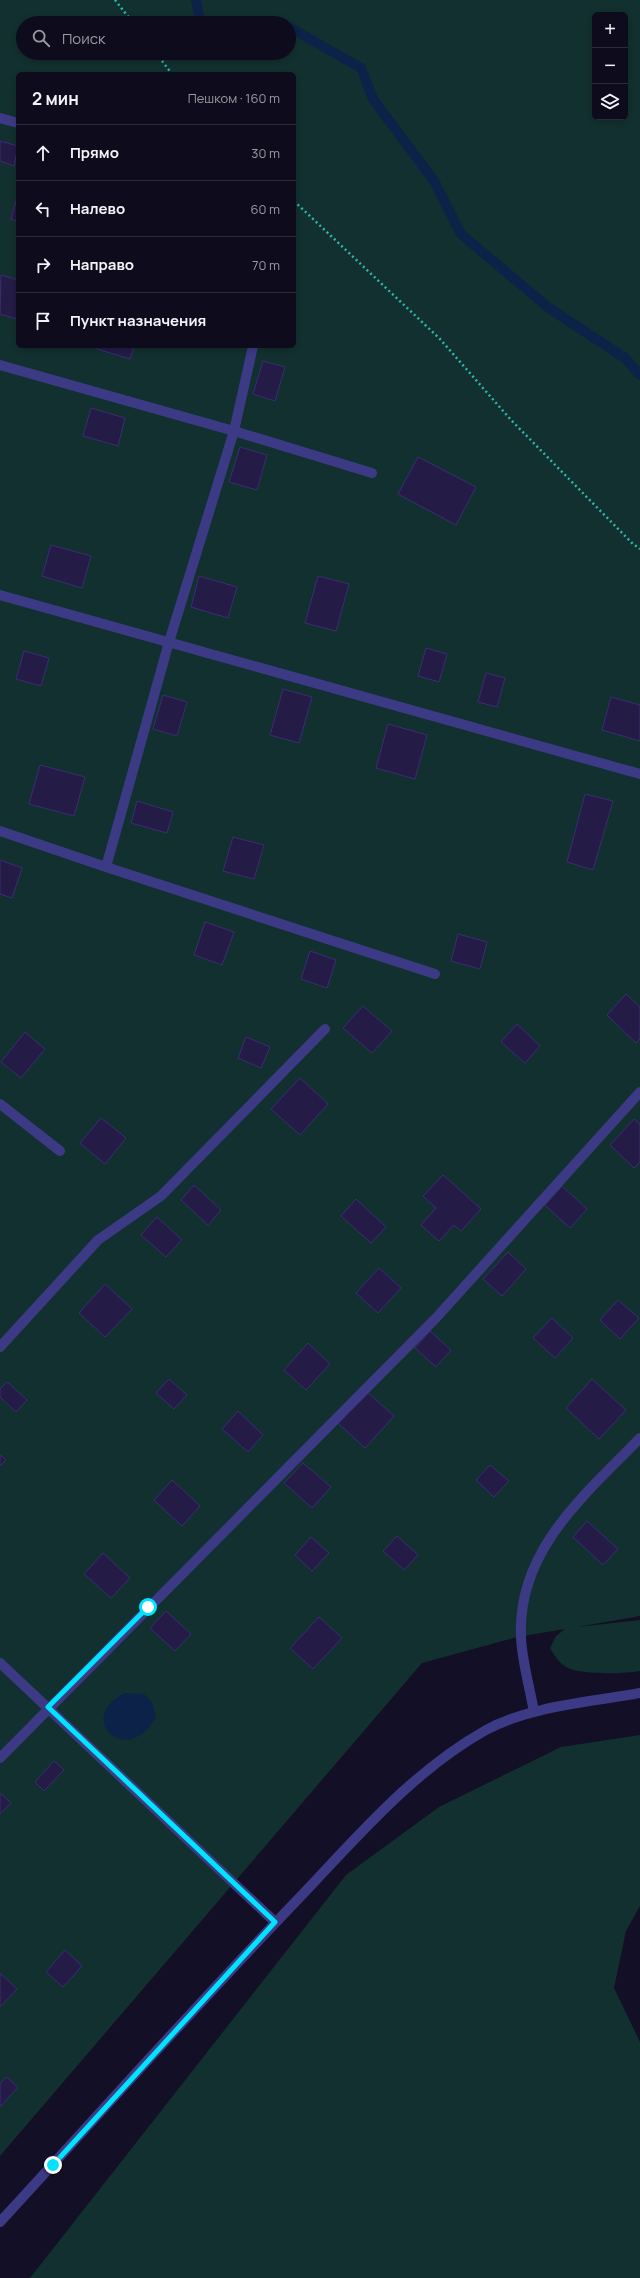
<!DOCTYPE html>
<html lang="ru">
<head>
<meta charset="utf-8">
<style>
  body { margin:0; font-family:Manrope,sans-serif; background:#1c1929; color:#f1f3f6 }
  .controls { position:absolute; right:12px; top:12px; display:grid; overflow:hidden; border-radius:6px; box-shadow:0 2px 6px #0003 }
  .controls button { width:36px; height:36px; display:grid; place-items:center; padding:0; border:0; border-bottom:1px solid #2e2b3b; background:#0e0b1c; color:#f1f3f6; font:20px sans-serif }
  .stop { position:absolute; width:12px; height:12px; margin:-9px; border:3px solid #00e5ff; border-radius:50%; background:#fff }
  .stop.end { background:#00e5ff; border-color:#fff; box-shadow:0 1px 4px #0008 }
  .list { margin:0; padding:0; list-style:none }
  h2 { display:flex; justify-content:space-between; align-items:center; height:52px; margin:0; padding:0 16px; font-size:17px }
  h2 small { font-size:13px; font-weight:400; color:#9b9ba3 }
  .list li { display:grid; grid-template-columns:26px 1fr auto; gap:12px; align-items:center; box-sizing:border-box; height:56px; padding:0 16px; border-top:1px solid #2e2b3b }
  .list b { display:block; font-size:15px; white-space:nowrap }
  .list em { font-size:13px; font-style:normal; color:#9b9ba3 }
  .icon { flex:none; width:22px; height:22px; fill:none; stroke:currentColor; stroke-width:2; stroke-linecap:round; stroke-linejoin:round }
  .map { position:relative; flex:none; width:640px; height:2278px; overflow:hidden }
  .search { position:absolute; background:#0e0b1c; box-shadow:0 2px 6px #0003; left:16px; top:16px; width:280px; height:44px; display:flex; align-items:center; gap:10px; box-sizing:border-box; padding:0 14px; border-radius:22px; color:#9b9ba3; font-size:15px }
  .panel { position:absolute; background:#0e0b1c; box-shadow:0 2px 6px #0003; left:16px; top:72px; width:280px; height:276px; border-radius:6px }
  .map>svg:first-child { display:block }
  .green { fill:#12302f; fill-rule:evenodd }
  .water { fill:#0c2248 }
  .lines { fill:none; stroke-linecap:round; stroke-linejoin:round }
  .stream { stroke:#0c2248; stroke-width:10 }
  .building { fill:#241b47; stroke:#3b2d73 }
  .path { stroke:#2fb8b0; stroke-width:2.5; stroke-dasharray:2 3; stroke-linecap:butt }
  .lane { stroke:#3d3a85; stroke-width:10 }
  .street { stroke:#3d3a85; stroke-width:10 }
  .route { stroke:#00e5ff; stroke-width:5 }
</style>
</head>
<body>
<div class="map">
<svg width="640" height="2278" viewBox="0 0 640 2278">
  <rect width="100%" height="100%" fill="#130f26"/>
  <path class="green" d="M0,0H640V1616L577,1627L640,1620V1671C625,1674 579,1675 566,1667C558,1662 555,1656 550,1648L556,1636L565,1629L517,1637L422,1663L0,2156ZM595,15H625V117H595ZM23,23H289V53H23ZM18,74H294V346H18Z
    M640,1735V1906L626,1931L614,1988L640,2042V2278H30L346,1875L439,1807L561,1747Z"/>
  <path class="water" d="M125,1693L144,1694L152,1702L156,1717C128,1769 73,1719 125,1693Z"/>
  <g class="lines">
    <path class="stream" d="M196,0L200,23
      M280,23H282
      M289,27L361,68L373,99L434,181L461,234L549,308L625,358L640,375"/>
  </g>
  <path class="building" d="M0,141L18,146L14,166L0,161Z
    M16,201L18,202V222L11,219Z
    M1,275L18,280L17,319L0,314Z
    M98,346H134L130,359L97,349Z
    M263,361L285,367L275,401L253,394Z
    M91,408L125,418L118,446L83,436Z
    M240,447L267,455L257,490L229,482Z
    M418,457L476,487L456,525L398,494Z
    M51,545L91,556L82,588L42,576Z
    M199,576L237,587L228,618L191,607Z
    M318,576L349,584L336,631L305,623Z
    M426,648L447,654L439,682L418,676Z
    M24,651L49,658L41,686L16,679Z
    M486,673L505,678L497,707L478,702Z
    M283,689L312,697L299,743L270,735Z
    M163,695L187,702L177,736L153,729Z
    M611,697L640,705V741L602,730Z
    M388,724L427,735L415,779L376,768Z
    M40,765L85,777L74,816L29,804Z
    M585,794L613,801L593,870L567,862Z
    M137,801L173,812L167,833L131,823Z
    M233,837L264,845L254,879L223,871Z
    M0,860L22,868L12,898L0,894Z
    M205,922L234,932L222,965L194,955Z
    M458,934L487,942L480,969L451,961Z
    M310,951L336,960L327,988L301,979Z
    M626,994L640,1007V1039L636,1043L607,1015Z
    M363,1006L392,1031L372,1053L343,1028Z
    M517,1024L540,1046L525,1063L501,1042Z
    M25,1032L45,1049L21,1078L1,1062Z
    M246,1037L270,1047L261,1068L238,1058Z
    M300,1078L328,1104L300,1135L271,1109Z
    M101,1118L126,1138L105,1164L80,1143Z
    M634,1119L640,1124V1162L634,1168L610,1145Z
    M443,1175L481,1209L461,1231L454,1225L439,1241L421,1225L436,1208L423,1196Z
    M194,1185L221,1210L208,1225L181,1200Z
    M562,1186L587,1209L570,1228L545,1205Z
    M356,1199L386,1227L371,1243L341,1216Z
    M157,1217L182,1240L166,1257L141,1235Z
    M508,1252L526,1269L502,1296L483,1279Z
    M379,1268L401,1288L378,1313L356,1293Z
    M105,1284L132,1309L105,1337L79,1313Z
    M618,1300L639,1318L620,1339L600,1320Z
    M552,1318L573,1338L555,1358L533,1338Z
    M430,1331L451,1350L436,1367L415,1348Z
    M308,1343L330,1364L306,1390L284,1370Z
    M169,1379L187,1395L174,1409L156,1393Z
    M592,1379L626,1410L599,1439L566,1408Z
    M7,1382L27,1400L16,1412L0,1397V1389Z
    M367,1392L394,1416L365,1448L338,1423Z
    M238,1411L263,1435L248,1452L222,1429Z
    M0,1455L6,1460L0,1466Z
    M303,1463L331,1487L312,1508L284,1483Z
    M490,1465L509,1481L494,1497L476,1480Z
    M172,1480L200,1506L182,1526L154,1500Z
    M587,1521L618,1549L603,1565L573,1537Z
    M397,1536L418,1555L404,1570L383,1551Z
    M311,1537L329,1553L312,1571L295,1555Z
    M103,1553L130,1578L111,1598L84,1574Z
    M166,1611L191,1634L175,1651L150,1628Z
    M319,1617L342,1638L313,1669L290,1648Z
    M54,1761L64,1770L44,1791L35,1782Z
    M0,1793L11,1803L0,1814Z
    M65,1950L82,1966L63,1987L46,1972Z
    M0,1973L17,1989L0,2007Z
    M6,2077L18,2087L0,2107V2084Z"/>
  <g class="lines">
    <path class="path" d="M115,0L133,23
      M156,53L172,74
      M294,201L440,339L511,420L632,543L640,549"/>
    <path class="lane" d="M0,118L18,123
      M253,346L234,431L372,473
      M0,365L234,431L169,642L106,867L435,974
      M0,595L640,774
      M0,831L106,867
      M0,1104L60,1151
      M0,1347L98,1240L161,1196L325,1029
      M0,1663L275,1922
      M534,1712C530,1688 522,1662 521,1637C517,1550 585,1495 640,1438
      M0,1758L436,1318L640,1092"/>
    <path class="street" d="M0,2222C100,2113 199,2002 302,1895C359,1835 413,1771 486,1730C530,1706 591,1702 640,1693"/>
  </g>
  <g class="lines">
    <path class="route" d="M53,2165L275,1922L48,1707L148,1607"/>
  </g>
</svg>
<div class="controls">
<button>+</button>
<button>−</button>
<button><svg class="icon" aria-label="layers" viewBox="0 0 24 24"><path d="M12 4l9 5-9 5-9-5zM3 14l9 5 9-5"/></svg></button>
</div>
<div class="stop" style="left:148px;top:1607px"></div>
<div class="stop end" style="left:53px;top:2165px"></div>
<div class="search"><svg class="icon" aria-label="search" viewBox="0 0 24 24"><circle cx="10" cy="10" r="6"/><path d="M15 15l6 6"/></svg>Поиск</div>
<section class="panel">
<h2>2 мин<small>Пешком · 160 m</small></h2>
<ul class="list">
<li><svg class="icon" aria-label="ahead" viewBox="0 0 24 24"><path d="M12 20V5M6 11l6-6 6 6"/></svg><div><b>Прямо</b></div><em>30 m</em></li>
<li><svg class="icon" aria-label="left" viewBox="0 0 24 24"><path d="M17 20v-9H6M10 6l-5 5 5 5"/></svg><div><b>Налево</b></div><em>60 m</em></li>
<li><svg class="icon" aria-label="right" viewBox="0 0 24 24"><path d="M7 20v-9h11M14 6l5 5-5 5"/></svg><div><b>Направо</b></div><em>70 m</em></li>
<li><svg class="icon" aria-label="arrive" viewBox="0 0 24 24"><path d="M6 21V4h12l-3 4 3 4H6"/></svg><div><b>Пункт назначения</b></div></li>
</ul>
</section>
</div>
</body>
</html>
